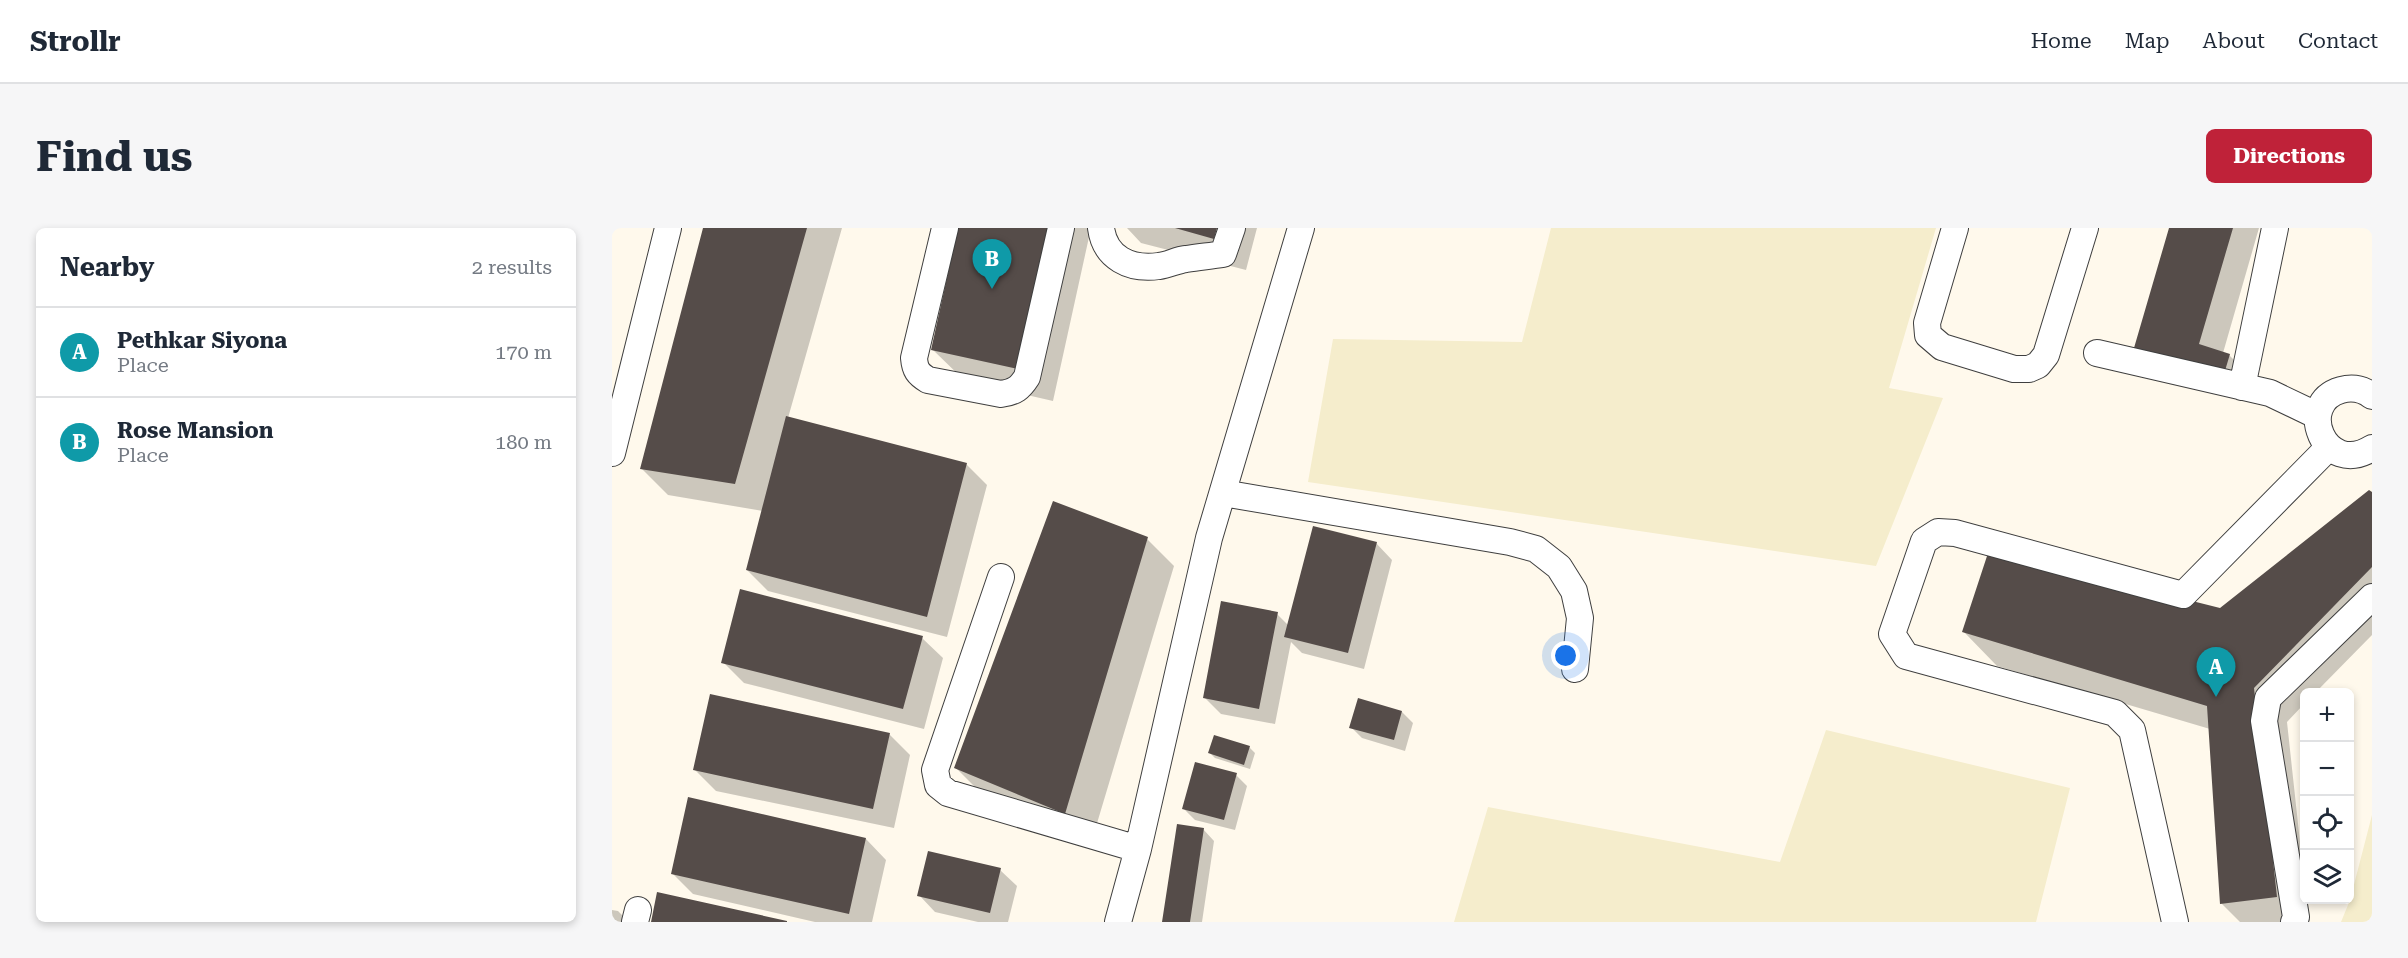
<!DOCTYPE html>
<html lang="en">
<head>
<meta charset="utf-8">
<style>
  body { margin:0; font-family:"Roboto Serif",serif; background:#f6f6f7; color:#1f2937 }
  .controls { position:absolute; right:18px; bottom:18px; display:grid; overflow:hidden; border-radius:9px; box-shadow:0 3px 9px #0003 }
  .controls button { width:54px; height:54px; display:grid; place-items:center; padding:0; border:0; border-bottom:2px solid #e0e1e3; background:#fff; color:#1f2937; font:30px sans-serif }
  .you { position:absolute; left:954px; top:428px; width:21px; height:21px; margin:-15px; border:4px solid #fff; border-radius:50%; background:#1a73e8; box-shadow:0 0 0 9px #1a73e833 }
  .badge { display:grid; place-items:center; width:39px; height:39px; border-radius:50%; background:#bf2239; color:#fff; font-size:20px; font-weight:700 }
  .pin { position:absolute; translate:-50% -50px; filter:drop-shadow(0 2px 3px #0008) }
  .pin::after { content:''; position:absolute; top:32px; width:21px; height:18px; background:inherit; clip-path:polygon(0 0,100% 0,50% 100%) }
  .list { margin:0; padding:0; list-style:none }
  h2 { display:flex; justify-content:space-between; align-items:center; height:78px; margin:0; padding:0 24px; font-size:26px }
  h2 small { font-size:20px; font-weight:400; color:#747a83 }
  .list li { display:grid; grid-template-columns:39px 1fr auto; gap:18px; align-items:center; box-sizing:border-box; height:90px; padding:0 24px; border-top:2px solid #e0e1e3 }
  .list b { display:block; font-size:22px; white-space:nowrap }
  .list p { margin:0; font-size:20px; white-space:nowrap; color:#747a83 }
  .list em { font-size:20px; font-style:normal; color:#747a83 }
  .icon { flex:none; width:33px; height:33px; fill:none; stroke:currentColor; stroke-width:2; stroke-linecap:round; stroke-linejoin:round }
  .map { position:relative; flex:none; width:1760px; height:694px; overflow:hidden; border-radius:9px }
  header { display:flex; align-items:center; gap:36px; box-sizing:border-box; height:84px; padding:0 30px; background:#fff; border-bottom:2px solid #e0e1e3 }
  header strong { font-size:28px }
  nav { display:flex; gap:33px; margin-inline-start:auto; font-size:21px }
  .intro { display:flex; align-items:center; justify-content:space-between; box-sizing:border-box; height:144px; padding:0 36px }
  h1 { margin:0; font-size:42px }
  .button { padding:15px 27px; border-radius:9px; background:#bf2239; color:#fff; font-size:21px; font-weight:700 }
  main { display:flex; gap:36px; padding:0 36px }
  aside { flex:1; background:#fff; border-radius:9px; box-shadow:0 3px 9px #0003 }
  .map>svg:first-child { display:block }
  .farmland { fill:#f5edcc }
  .shadow { fill:#0003 }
  .building { fill:#554c49 }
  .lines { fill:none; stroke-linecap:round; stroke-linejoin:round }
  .minor-casing { stroke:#3f3f3f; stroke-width:28 }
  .minor { stroke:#fff; stroke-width:26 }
</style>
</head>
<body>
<header>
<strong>Strollr</strong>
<nav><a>Home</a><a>Map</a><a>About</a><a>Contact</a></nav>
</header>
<div class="intro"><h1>Find us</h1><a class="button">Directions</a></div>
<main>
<aside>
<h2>Nearby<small>2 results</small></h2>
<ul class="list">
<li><span class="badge" style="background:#0f9aa8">A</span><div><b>Pethkar Siyona</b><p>Place</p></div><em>170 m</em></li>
<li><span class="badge" style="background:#0f9aa8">B</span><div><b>Rose Mansion</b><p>Place</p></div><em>180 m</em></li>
</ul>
</aside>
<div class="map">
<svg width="1760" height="694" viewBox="0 0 1760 694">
  <rect width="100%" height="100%" fill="#fff9ec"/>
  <path class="farmland" d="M939,0H1324L1277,160L1331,170L1264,338L696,254L721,111L910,114Z
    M1214,502L1458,560L1424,694H842L876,579L1168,634Z
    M1760,587V694H1729L1738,672Z"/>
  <path class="shadow" d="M92,0H230L176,190L354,236L375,257L335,409L156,363L135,342L151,283L56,267L29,240Z
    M348,0H479L441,173L353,153L321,122Z
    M515,0H645L634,42L529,15Z
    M1559,0H1647L1611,125L1617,127L1638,148L1545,140L1524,119Z
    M1760,266V407L1704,464H1692V476L1675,494L1692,651V672H1695L1697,694H1628L1609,675L1598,501L1385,438L1352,404L1609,382Z
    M535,311L562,338L480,612L371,567L344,540Z
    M764,315L780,332L752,441L690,425L679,414L663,496L609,486L592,469L665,386L676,397Z
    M310,410L331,430L312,501L132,455L111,434Z
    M790,484L801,495L793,523L750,510L739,499Z
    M277,506L298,527L282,600L104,563L83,542Z
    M637,519L643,525L638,541L603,530L598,525Z
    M624,547L635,558L623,602L583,592L572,581Z
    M591,601L602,613L590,694H552Z
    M254,611L274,632L260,694H203L81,666L60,645Z
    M388,642L405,658L396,694H366L323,684L307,667Z
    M0,682L6,683L17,694H0Z"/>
  <path class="building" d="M91,0H195L123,256L28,241Z
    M346,0H441L410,142L319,122Z
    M563,0H605L602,11Z
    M1557,0H1621L1587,116L1618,126L1612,146L1522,120Z
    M174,188L355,235L315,389L134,342Z
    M1757,262L1760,264V339L1642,460L1665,669L1608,676L1595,478L1350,404L1377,322L1608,380Z
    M441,273L536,309L453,586L342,540Z
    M701,298L765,314L736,425L672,409Z
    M128,361L311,408L291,481L109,435Z
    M609,373L666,384L647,481L591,470Z
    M98,466L278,505L261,581L81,542Z
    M746,470L790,483L782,512L737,500Z
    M602,507L638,518L632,537L596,525Z
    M583,534L625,545L612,592L570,581Z
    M76,569L254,610L237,686L59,646Z
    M565,596L592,600L578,694H550Z
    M316,623L389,640L378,685L305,668Z
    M45,664L175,693V694H39Z"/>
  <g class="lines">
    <g class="minor-casing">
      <path id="minor" d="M333,0L302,130C303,142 306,146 316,152L389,166C403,164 408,160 415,149L449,0
        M489,0C493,30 518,42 547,38C556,37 565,32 574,31C586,29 598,28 611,26L620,0
        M1343,0L1315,95L1316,107L1330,119L1402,141H1417L1426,137L1434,127L1473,0
        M1485,125L1658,165L1706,188
        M1630,159L1663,0
        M1760,168C1751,161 1740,159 1729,162C1683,175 1712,250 1760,220
        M0,225L56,0
        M611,265L898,314L924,321L947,339L962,363L968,390L963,441
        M389,349L323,542L326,557L336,565L526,621
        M23,694L26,682
        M506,694L526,621L597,310L689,0
        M1563,694L1520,502L1503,485L1294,428L1280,406L1312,313L1326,304L1343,305L1571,367L1717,219
        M1682,694L1684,689L1652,493L1656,470L1760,369"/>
    </g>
    <use href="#minor" class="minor"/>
  </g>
</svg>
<div class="controls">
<button>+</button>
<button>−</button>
<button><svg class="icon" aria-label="locate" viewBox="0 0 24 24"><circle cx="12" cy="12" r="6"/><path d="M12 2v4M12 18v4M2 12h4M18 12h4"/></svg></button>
<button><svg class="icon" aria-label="layers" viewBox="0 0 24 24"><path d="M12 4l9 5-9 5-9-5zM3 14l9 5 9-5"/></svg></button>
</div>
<div class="you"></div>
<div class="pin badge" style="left:1604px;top:469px;background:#0f9aa8">A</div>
<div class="pin badge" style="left:380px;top:61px;background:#0f9aa8">B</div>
</div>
</main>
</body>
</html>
